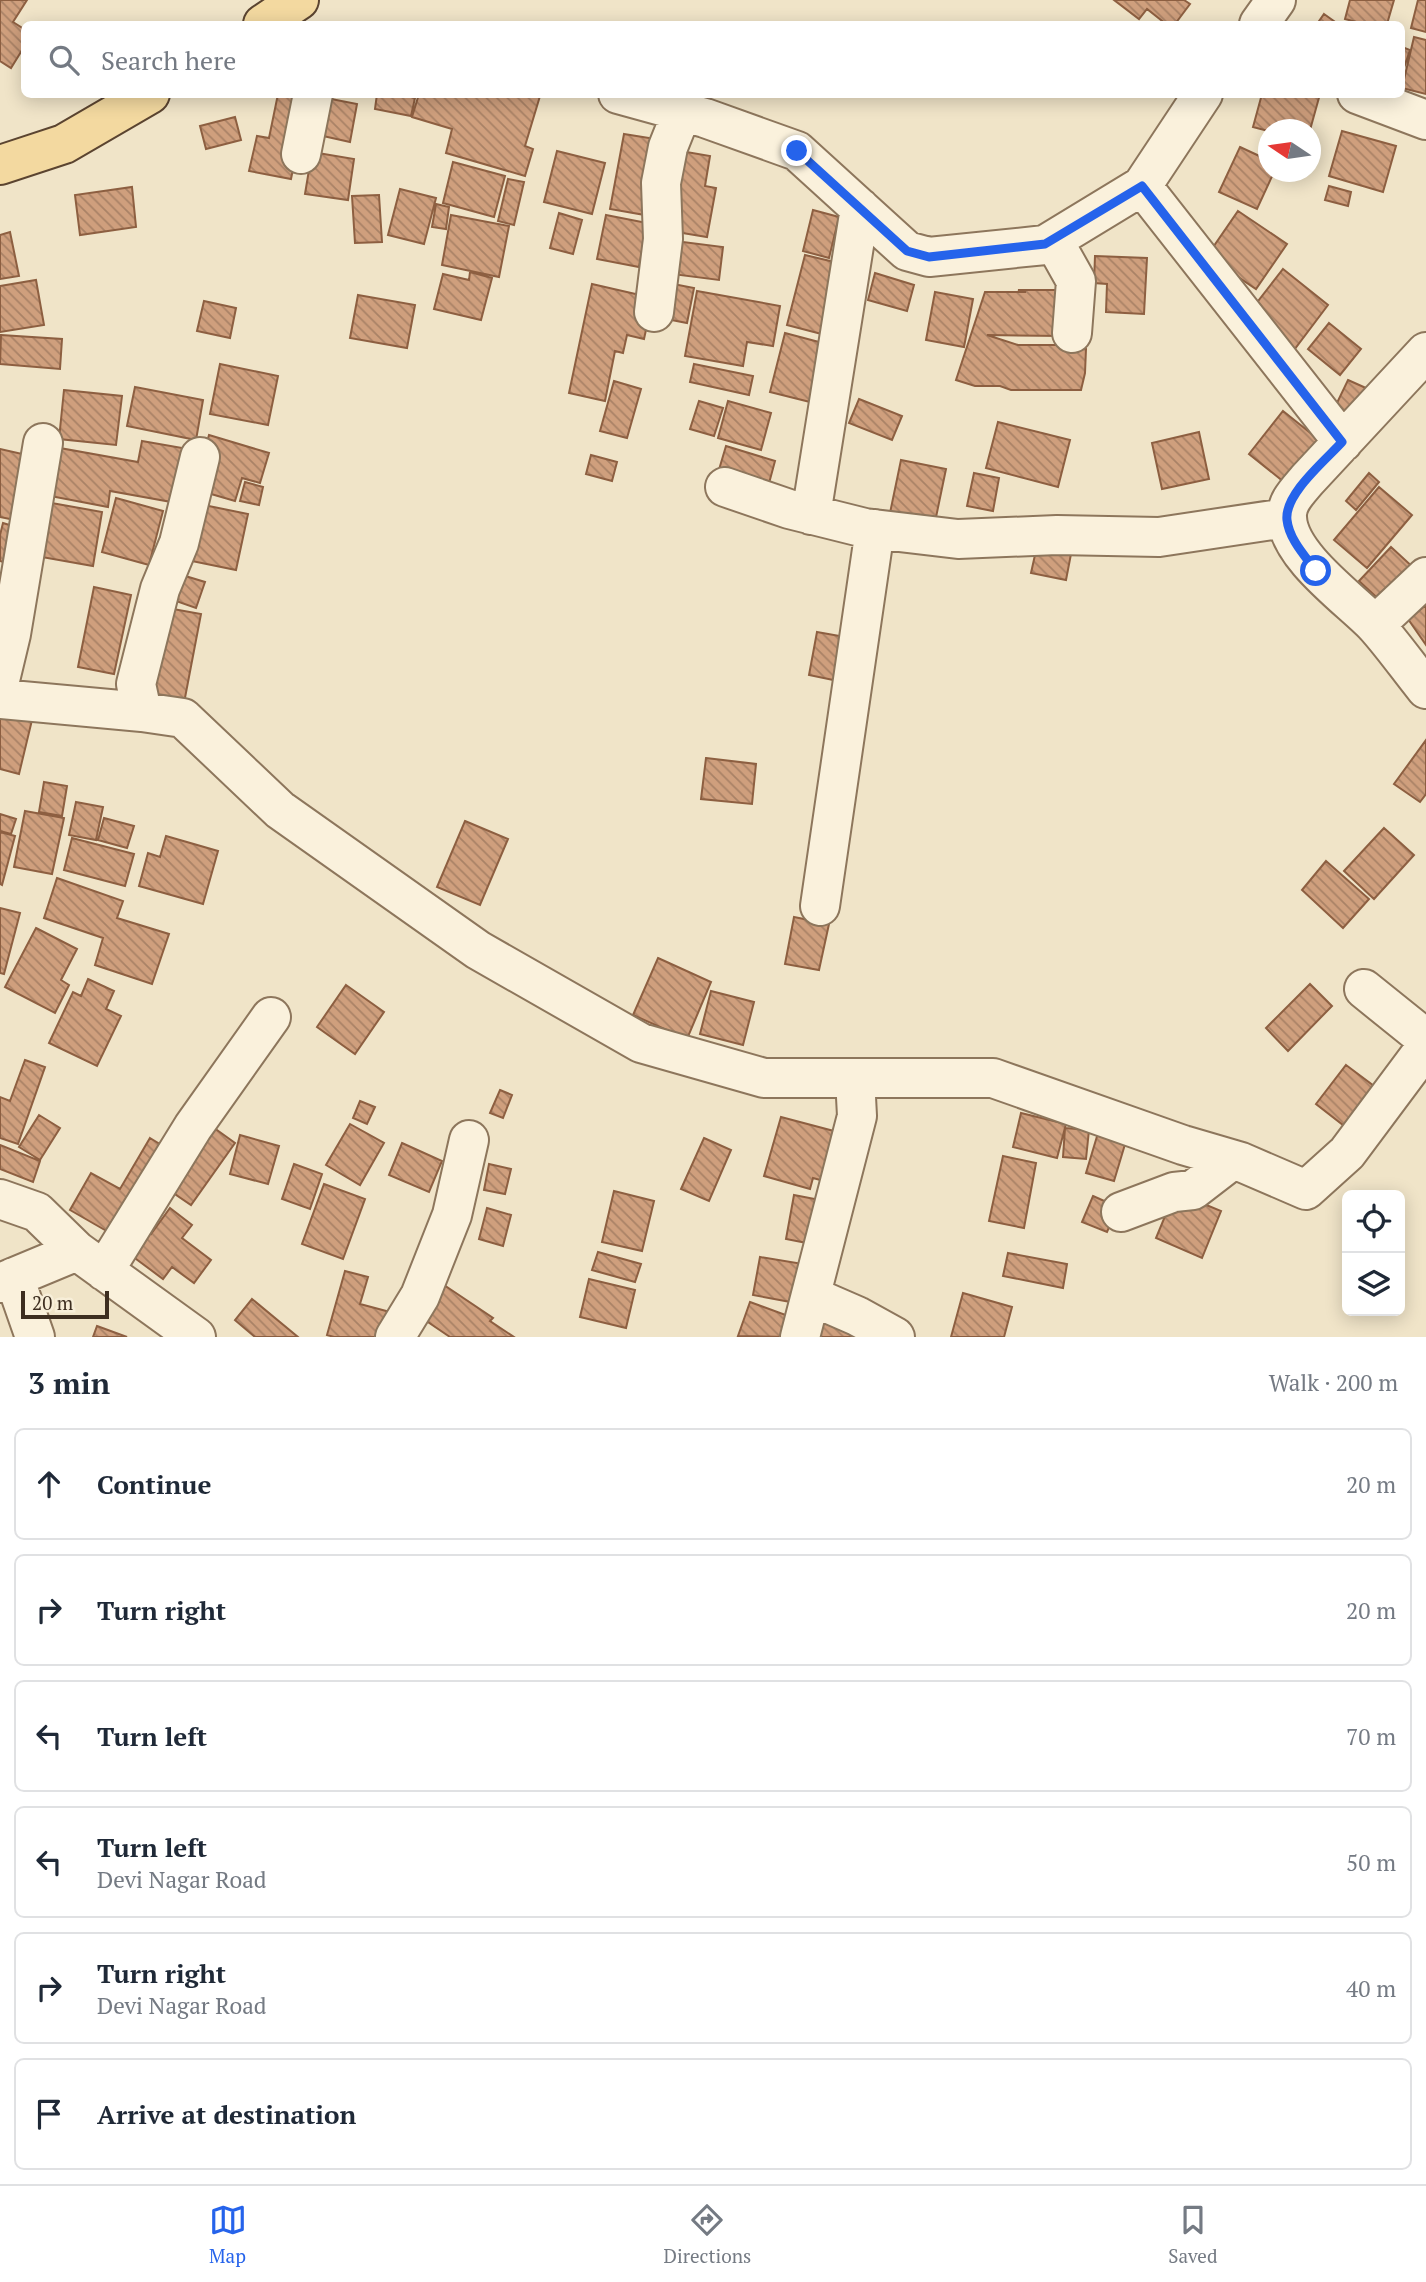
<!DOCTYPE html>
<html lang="en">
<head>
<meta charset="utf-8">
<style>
  body { margin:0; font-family:"PT Serif",serif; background:#f6f6f7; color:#1f2937 }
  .controls { position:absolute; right:21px; bottom:21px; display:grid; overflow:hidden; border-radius:10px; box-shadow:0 4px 18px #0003 }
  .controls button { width:63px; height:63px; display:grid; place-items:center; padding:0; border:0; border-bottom:2px solid #e0e1e3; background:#fff; color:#1f2937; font:35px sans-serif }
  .compass { position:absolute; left:1258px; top:119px; width:63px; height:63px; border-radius:50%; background:#fff; box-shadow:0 4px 18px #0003; rotate:283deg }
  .scale { position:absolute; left:21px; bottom:18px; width:88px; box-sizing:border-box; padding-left:7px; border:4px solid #3d2e20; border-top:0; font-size:19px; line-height:24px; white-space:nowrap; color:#3d2e20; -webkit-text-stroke:5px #f7eed8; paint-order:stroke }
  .stop { position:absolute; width:21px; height:21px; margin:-16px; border:5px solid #2563eb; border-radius:50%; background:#fff }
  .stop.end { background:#2563eb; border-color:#fff; box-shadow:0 2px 7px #0008 }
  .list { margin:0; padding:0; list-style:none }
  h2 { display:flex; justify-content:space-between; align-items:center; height:91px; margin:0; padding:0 28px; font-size:30px }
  h2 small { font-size:23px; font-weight:400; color:#747a83 }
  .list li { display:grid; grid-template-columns:46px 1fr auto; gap:21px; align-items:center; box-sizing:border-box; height:112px; margin:0 14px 14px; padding:0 14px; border:2px solid #e0e1e3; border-radius:10px }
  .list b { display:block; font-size:26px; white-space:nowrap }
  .list p { margin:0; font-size:23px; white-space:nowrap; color:#747a83 }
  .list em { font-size:23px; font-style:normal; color:#747a83 }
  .icon { flex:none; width:38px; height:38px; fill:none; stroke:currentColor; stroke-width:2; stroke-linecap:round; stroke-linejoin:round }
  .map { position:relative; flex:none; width:1426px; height:1337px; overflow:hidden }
  .search { position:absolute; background:#fff; box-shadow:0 4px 18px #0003; left:21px; right:21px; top:21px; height:77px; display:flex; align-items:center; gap:18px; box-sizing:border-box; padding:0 24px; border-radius:10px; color:#747a83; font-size:26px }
  .sheet { height:847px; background:#fff }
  nav { display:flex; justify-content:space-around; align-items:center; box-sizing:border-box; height:98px; border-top:2px solid #e0e1e3; background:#fff; font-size:19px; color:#747a83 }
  nav a { display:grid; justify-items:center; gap:4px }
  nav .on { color:#2563eb }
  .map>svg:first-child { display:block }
  .building { fill:url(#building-back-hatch); stroke:#8d5f41; stroke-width:2 }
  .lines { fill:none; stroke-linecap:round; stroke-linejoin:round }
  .minor-casing { stroke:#8d765c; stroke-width:42 }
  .major-casing { stroke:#5b4430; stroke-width:42 }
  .minor { stroke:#faf1dc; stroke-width:38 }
  .major { stroke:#f3d9a0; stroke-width:38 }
  .route { stroke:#2563eb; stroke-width:9 }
</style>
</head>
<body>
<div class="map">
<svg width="1426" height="1337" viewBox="0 0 1426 1337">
  <defs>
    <pattern id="building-back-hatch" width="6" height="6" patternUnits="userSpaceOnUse" patternTransform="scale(1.75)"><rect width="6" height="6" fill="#cf9f7d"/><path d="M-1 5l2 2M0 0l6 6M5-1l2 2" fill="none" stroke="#a98266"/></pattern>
  </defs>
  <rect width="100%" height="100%" fill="#f0e4c8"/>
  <path class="building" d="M0,0H27L13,22L24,29V47L11,68L0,61Z
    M1114,0H1184L1190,4L1175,24H1166L1147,9L1139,19Z
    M1350,0H1394L1387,24H1364L1345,19Z
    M1418,0H1426V32L1411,28Z
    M1324,14L1338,24H1317Z
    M1414,37L1426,40V94L1402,88Z
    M1402,47L1410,50L1402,74Z
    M278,94L308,96L291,179L249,171L257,136L269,138Z
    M377,94H399L415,98L411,116L375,109Z
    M419,94L540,96L525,146L533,149L525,176L446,153L452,129L412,117Z
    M1262,94H1320L1310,130H1268V131L1253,127Z
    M321,97L357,104L350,142L314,134Z
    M235,117L241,140L206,149L200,126Z
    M1342,131L1396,146L1383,192L1329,176Z
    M624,134L668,141L645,215L610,209Z
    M1240,147L1268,160V172H1274L1257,209L1219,192Z
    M669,149L710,156L705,186L716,188L707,237L670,231Z
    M557,151L605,163L592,214L544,202Z
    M312,152L354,159L348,200L305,194Z
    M453,162L505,176L494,217L443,203Z
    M508,179L524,182L514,225L498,221Z
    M1329,186L1351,192L1348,206L1325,200Z
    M132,187L136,227L80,235L75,195Z
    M400,189L436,198L424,244L388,235Z
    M379,195L382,242L355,243L352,196Z
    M436,204L449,207L446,229L432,227Z
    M813,210L839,217L829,258L803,251Z
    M1238,211L1287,244L1256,289L1207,256Z
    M559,213L582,220L573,254L550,248Z
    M451,215L509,226L499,277L442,265Z
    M606,215L647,223L639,267L597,259Z
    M10,232L19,276L0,279V235Z
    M667,240L723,247L719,280L664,273Z
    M805,255L847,265L833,337L787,325Z
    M1095,256L1147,258L1144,314L1106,312L1107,284L1094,283Z
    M1283,269L1328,305L1294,350L1248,314Z
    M470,272L492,278L481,320L434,309L443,274L469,280Z
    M875,273L914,285L907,311L868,300Z
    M36,280L44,325L0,332V286Z
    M663,282L694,288L687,323L656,317Z
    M592,284L653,298L644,339L627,335L623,353L615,351L605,401L569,393Z
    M1018,290H1059L1061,336L987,335L1018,345H1075L1086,349L1085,373L1081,390H1011L1000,386H975L956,380L985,292H1026Z
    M697,291L780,306L773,346L747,342L743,366L685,356Z
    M935,292L973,299L964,347L926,340Z
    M358,295L415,305L407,348L350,338Z
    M204,301L236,308L230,338L197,331Z
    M1329,323L1361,349L1340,375L1308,349Z
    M785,333L834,346L818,404L770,392Z
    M1,335L62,339L60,369L0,364Z
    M220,364L278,376L268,425L210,414Z
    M694,364L753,376L749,395L690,382Z
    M1348,380L1375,392L1361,420L1335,407Z
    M614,381L641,389L627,438L600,431Z
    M135,387L203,400L196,440L127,426Z
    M64,390L122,396L116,445L59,439Z
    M859,399L902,416L892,440L849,423Z
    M699,401L723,408L714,436L690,429Z
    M728,401L771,413L761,450L718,438Z
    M1283,411L1318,439L1284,482L1249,454Z
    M998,422L1070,440L1058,487L986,468Z
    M1199,432L1209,479L1162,489L1152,443Z
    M209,435L269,453L260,483L242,478L235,501L194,489Z
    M142,441L188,449L177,503L110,491L108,507L45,495L54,447L138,462Z
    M726,446L775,461L768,487L718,473Z
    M0,449L31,456L20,521L0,517Z
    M591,455L617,462L612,481L586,474Z
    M901,460L946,469L935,522L890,513Z
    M974,473L999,478L993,511L967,506Z
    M1369,473L1379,482L1356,510L1346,501Z
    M245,482L263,487L259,505L240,501Z
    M1379,487L1412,515L1367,568L1334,540Z
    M116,498L163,511L149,565L102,552Z
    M46,502L102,512L93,566L36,556Z
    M194,503L248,514L236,570L182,559Z
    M3,523L22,529L12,565L0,561V535Z
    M1037,546L1071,554L1066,580L1031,573Z
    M1391,547L1416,570L1385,605L1359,581Z
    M182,575L205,582L196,608L173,600Z
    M94,587L131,595L114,674L78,667Z
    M1426,605V645L1408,619Z
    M162,607L201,614L184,703L145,695Z
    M817,632L851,638L843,682L809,675Z
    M0,712L32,720L19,774L0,769Z
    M1426,740V794L1420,802L1394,784Z
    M706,758L756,764L752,804L701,799Z
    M44,782L67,786L62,816L39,812Z
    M76,802L103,807L96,840L69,835Z
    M25,811L64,818L52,874L14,867Z
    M0,814L16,819L11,834L0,831Z
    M104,818L134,826L127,848L98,840Z
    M465,821L508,839L480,905L437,887Z
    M1384,828L1414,855L1374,899L1344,871Z
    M0,832L15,836L2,885L0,884Z
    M166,836L218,851L203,904L139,886L148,853L160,857Z
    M72,838L134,854L125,886L64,870Z
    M1326,861L1369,899L1343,928L1302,890Z
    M57,878L123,901L117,918L169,934L152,984L95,965L103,938L44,918Z
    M0,908L20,913L4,974L0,973Z
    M794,917L829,924L819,970L785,964Z
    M36,928L77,949L61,980L69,985L55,1013L5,987Z
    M658,958L711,982L687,1039L633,1015Z
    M88,979L114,991L106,1009L121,1016L97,1066L49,1043L73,992L81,996Z
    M1310,984L1332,1006L1288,1051L1266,1028Z
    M346,985L384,1012L355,1054L317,1027Z
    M711,991L754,1002L743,1045L700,1034Z
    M25,1060L45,1067L18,1144L0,1138V1097L10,1101Z
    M1346,1065L1382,1092L1352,1132L1316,1104Z
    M500,1090L512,1095L503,1118L490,1113Z
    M360,1101L375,1107L367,1124L353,1118Z
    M1021,1113L1066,1124L1057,1158L1013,1147Z
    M39,1115L60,1128L40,1160L19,1147Z
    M781,1117L849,1135L835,1184L813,1178L810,1189L764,1176Z
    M350,1124L384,1143L360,1185L326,1165Z
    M210,1125L235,1143L191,1205L166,1188Z
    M1065,1128L1089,1130L1086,1159L1063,1157Z
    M1098,1133L1126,1141L1114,1181L1086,1173Z
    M240,1135L279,1146L268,1184L230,1174Z
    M150,1138L168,1149L117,1237L70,1210L91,1173L120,1189Z
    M704,1138L731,1150L709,1201L681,1189Z
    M402,1143L442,1161L429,1192L389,1175Z
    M0,1145L40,1161L33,1182L0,1169Z
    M1003,1156L1036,1163L1024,1228L989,1221Z
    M294,1164L322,1174L310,1209L282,1199Z
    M489,1164L511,1169L505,1194L484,1190Z
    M324,1184L365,1199L343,1259L302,1244Z
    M614,1191L654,1201L642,1251L602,1242Z
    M1175,1192L1221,1211L1202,1258L1156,1238Z
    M794,1195L820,1200L812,1244L786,1239Z
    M1093,1196L1118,1207L1107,1232L1082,1222Z
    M170,1208L192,1225L182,1238L211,1260L194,1283L172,1267L163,1279L124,1250L141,1226L151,1234Z
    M487,1208L511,1215L503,1246L479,1239Z
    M598,1252L641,1264L635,1282L592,1270Z
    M1008,1253L1067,1264L1063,1288L1003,1276Z
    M760,1257L803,1264L796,1303L753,1295Z
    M345,1271L368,1277L360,1304L390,1312L383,1337H334L327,1335Z
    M589,1279L635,1290L626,1328L580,1317Z
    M444,1285L493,1318L490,1321L514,1337H450L422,1318Z
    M963,1293L1012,1307L1004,1337H951Z
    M252,1299L298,1337H255L235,1320Z
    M750,1302L794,1318L788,1337L738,1336Z
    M820,1313L863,1337H810Z
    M97,1326L127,1337H93Z"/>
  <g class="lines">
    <g class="minor-casing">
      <path id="minor" d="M1259,24L1276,0
        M618,94L705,118L797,151L907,251L929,257L1045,245L1142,186L1203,94
        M1357,94L1426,120
        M301,154L313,94
        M1142,186L1343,442
        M1053,240L1076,281L1072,333
        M654,312L663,239L661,183L668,147L682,112
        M1426,352L1307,480C1298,491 1286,502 1287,517C1288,556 1350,599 1375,625C1393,645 1409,668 1426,689
        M725,487L789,509L865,528L958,539L1057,535L1159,537L1286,518
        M811,515L860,208
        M1375,625L1426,577
        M0,680L11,634L43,443
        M0,699L142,712L136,684L160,589L179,543L200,457
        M142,712L183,718L280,810L478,950L641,1043L764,1078H993L1183,1145L1241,1162L1306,1190L1347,1153L1426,1047
        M820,906L875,529
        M1364,989L1426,1039
        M0,1199L37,1212L77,1251L196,1337
        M1121,1212L1174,1192L1193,1190L1232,1160
        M104,1271L193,1127L271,1017
        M14,1277L35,1337
        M0,1283L77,1251
        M811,1296L857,1316L895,1337
        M395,1337L420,1296L452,1215L469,1140
        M800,1337L857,1116L855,1078"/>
    </g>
    <g class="major-casing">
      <path id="major" d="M263,24L299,0
        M0,165L64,144L150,94"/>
    </g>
    <use href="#minor" class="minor"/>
    <use href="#major" class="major"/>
  </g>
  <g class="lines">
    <path class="route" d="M797,151L907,251L929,257L1045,244L1142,186L1342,442C1326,460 1284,494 1287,520C1289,539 1305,556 1316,571"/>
  </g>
</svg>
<div class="controls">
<button><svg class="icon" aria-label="locate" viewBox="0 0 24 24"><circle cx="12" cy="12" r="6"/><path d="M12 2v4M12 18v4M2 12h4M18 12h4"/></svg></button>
<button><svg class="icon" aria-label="layers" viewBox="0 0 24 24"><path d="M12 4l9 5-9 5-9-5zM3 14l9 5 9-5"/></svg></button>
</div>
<svg class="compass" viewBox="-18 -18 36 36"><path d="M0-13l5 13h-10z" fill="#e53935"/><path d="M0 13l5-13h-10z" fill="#747a83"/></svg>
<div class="scale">20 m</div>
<div class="stop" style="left:1316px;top:571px"></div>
<div class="stop end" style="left:797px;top:151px"></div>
<div class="search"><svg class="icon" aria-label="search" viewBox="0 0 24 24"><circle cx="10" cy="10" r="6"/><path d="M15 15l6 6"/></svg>Search here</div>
</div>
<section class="sheet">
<h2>3 min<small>Walk · 200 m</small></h2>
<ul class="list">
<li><svg class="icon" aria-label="ahead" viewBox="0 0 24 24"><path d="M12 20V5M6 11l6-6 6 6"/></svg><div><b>Continue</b></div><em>20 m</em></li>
<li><svg class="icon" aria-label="right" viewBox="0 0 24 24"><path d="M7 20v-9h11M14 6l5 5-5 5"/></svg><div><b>Turn right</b></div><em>20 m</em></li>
<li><svg class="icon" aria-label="left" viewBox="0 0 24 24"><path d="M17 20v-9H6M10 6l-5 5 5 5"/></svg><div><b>Turn left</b></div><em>70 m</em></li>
<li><svg class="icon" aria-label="left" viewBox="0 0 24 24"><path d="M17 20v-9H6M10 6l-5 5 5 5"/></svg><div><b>Turn left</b><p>Devi Nagar Road</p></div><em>50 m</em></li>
<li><svg class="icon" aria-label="right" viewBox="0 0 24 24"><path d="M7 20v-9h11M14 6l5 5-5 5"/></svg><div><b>Turn right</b><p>Devi Nagar Road</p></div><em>40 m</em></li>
<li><svg class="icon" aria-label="arrive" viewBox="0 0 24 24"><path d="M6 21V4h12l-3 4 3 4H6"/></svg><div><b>Arrive at destination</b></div></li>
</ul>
</section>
<nav>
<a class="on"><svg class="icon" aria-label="map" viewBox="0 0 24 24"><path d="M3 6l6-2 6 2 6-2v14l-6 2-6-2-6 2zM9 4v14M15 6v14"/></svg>Map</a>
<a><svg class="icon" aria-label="directions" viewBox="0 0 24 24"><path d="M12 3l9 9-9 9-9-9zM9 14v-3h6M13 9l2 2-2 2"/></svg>Directions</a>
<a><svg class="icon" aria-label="saved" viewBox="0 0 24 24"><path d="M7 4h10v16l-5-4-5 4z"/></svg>Saved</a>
</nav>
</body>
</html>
